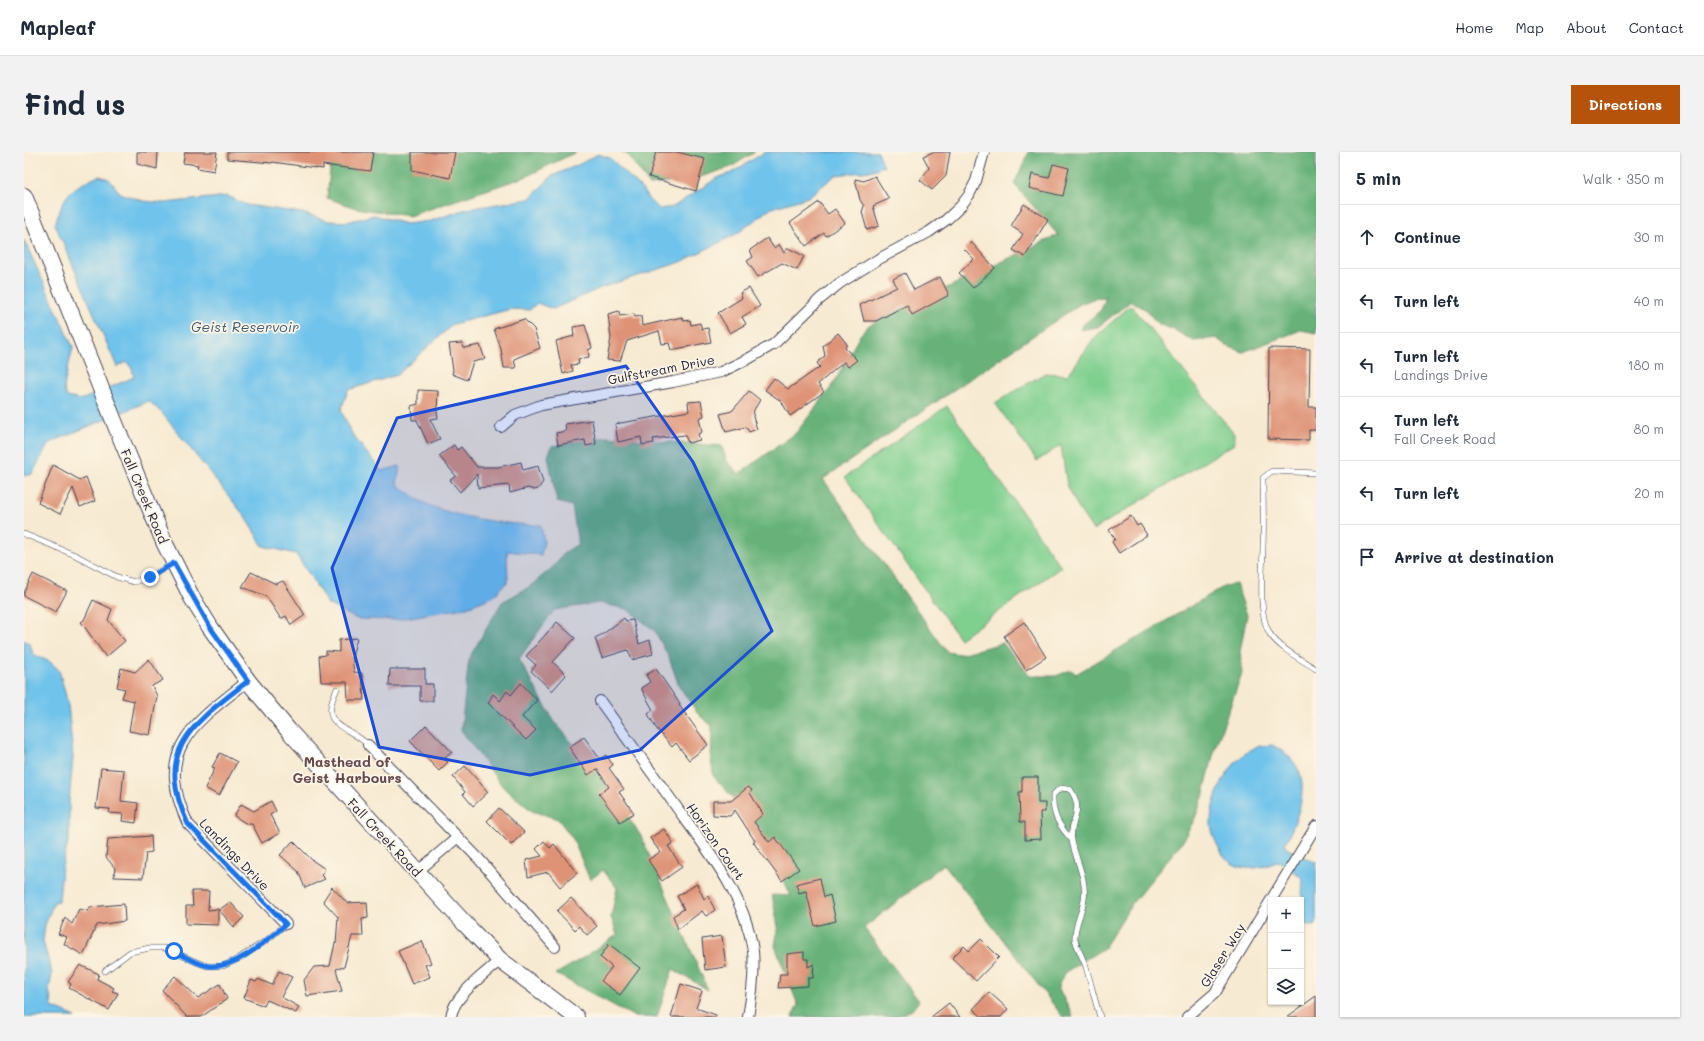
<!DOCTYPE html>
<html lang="en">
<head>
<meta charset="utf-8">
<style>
  body { margin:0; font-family:Mali,sans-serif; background:#f2f2f3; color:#1f2937 }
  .controls { position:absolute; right:12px; bottom:12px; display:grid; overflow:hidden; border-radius:0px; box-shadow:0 1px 3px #0004 }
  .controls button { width:36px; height:36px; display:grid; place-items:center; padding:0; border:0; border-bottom:1px solid #e0e1e3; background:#fff; color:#1f2937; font:20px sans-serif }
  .stop { position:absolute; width:12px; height:12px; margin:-9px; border:3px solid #1a73e8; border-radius:50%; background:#fff }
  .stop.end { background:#1a73e8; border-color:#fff; box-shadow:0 1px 4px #0008 }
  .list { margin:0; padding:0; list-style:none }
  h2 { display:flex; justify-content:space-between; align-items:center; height:52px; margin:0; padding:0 16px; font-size:17px }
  h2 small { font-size:13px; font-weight:400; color:#747a83 }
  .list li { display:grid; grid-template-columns:26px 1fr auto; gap:12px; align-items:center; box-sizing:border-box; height:64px; padding:0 16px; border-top:1px solid #e0e1e3 }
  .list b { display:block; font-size:15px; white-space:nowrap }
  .list p { margin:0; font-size:13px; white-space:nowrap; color:#747a83 }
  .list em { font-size:13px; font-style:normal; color:#747a83 }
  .icon { flex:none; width:22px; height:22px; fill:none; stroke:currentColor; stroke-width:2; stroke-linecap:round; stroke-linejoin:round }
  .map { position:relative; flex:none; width:1292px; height:865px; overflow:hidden; border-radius:0px }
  header { display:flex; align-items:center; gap:24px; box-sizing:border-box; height:56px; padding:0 20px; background:#fff; border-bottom:1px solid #e0e1e3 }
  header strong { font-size:19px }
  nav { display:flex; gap:22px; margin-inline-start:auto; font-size:14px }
  .intro { display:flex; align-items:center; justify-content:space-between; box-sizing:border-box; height:96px; padding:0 24px }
  h1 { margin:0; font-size:28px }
  .button { padding:10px 18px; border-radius:0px; background:#b45309; color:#fff; font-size:14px; font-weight:700 }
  main { display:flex; gap:24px; padding:0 24px }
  aside { flex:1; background:#fff; border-radius:0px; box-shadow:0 1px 3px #0004 }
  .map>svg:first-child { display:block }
  .green { fill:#7fcf8f; stroke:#507865 }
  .forest { fill:#67b27a; stroke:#446a5a }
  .water { fill:#6fc3eb; stroke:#487293 }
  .building { fill:#de9377 }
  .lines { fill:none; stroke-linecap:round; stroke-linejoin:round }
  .service-casing { stroke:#424052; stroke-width:6 }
  .minor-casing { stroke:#424052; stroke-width:12 }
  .primary-casing { stroke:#424052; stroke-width:18 }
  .service { stroke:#fff; stroke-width:5 }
  .minor { stroke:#fff; stroke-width:10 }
  .primary { stroke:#fff; stroke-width:16 }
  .route { stroke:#1a73e8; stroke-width:5 }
  .marked { fill:#1d4ed8; fill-opacity:0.2; stroke:#1d4ed8; stroke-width:3; stroke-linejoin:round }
  .labels { text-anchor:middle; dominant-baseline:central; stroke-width:3.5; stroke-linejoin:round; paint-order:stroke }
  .street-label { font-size:13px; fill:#22223b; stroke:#fcf5e5 }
  .water-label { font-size:14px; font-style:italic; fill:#3d5a79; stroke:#fcf5e5 }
  .neighbourhood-label { font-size:14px; font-weight:bold; fill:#644a50; stroke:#fcf5e5 }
</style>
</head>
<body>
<header>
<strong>Mapleaf</strong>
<nav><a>Home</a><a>Map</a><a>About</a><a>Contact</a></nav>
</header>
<div class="intro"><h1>Find us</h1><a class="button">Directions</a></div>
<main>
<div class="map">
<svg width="1292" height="865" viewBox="0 0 1292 865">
  <rect width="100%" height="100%" fill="#fcf5e5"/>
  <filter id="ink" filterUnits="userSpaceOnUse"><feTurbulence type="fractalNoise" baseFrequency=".025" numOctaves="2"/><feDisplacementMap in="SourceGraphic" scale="8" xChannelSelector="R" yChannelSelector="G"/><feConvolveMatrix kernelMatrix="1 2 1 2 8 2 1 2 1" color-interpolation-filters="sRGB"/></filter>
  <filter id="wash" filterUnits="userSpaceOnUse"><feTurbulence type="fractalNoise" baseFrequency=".012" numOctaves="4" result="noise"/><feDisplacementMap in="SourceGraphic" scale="16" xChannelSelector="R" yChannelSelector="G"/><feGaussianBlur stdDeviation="0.9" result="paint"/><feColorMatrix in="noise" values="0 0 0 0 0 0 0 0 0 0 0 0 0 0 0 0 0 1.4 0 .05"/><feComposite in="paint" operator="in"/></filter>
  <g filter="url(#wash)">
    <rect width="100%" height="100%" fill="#f7ead2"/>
    <path class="green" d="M1107,153L1210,282V292L1069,378L1055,357L1043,333L1037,293L1013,309L971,251L1021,221L1044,223L1070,186Z
      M923,254L1037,415L936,487L821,325Z"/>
    <path class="forest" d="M308,0H552L501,25L385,64L332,56L303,46Z
      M598,0H731L707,15L667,28L626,33L602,1Z
      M1005,0H1292V181L1277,178L1219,200L1203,194L1192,186L1170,189L1150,178L1134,172L1121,157L1107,149L1074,175L1056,178L1060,172L1077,158L1082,145L1071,146L1056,152L799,327L923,500L936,502L979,491L1006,524H1032L1047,518L1052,522L1201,434L1212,432L1223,463L1216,499L1218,521L1191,596L1179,645L1171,666L1159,689L1109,750L1080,796L1040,821L1034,835L1049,865H1039L920,712L840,776L895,849L888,858L871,865H768L774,853L751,794L754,775L748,743L767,744L737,677L690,625L687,609L688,574L675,563L655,534L645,506L631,479L603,457L575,451L530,458L495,507L530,569L579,628L617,684L684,838L649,817L633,865H611L532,822L562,804L593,783L587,765L593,736L579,718L566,728L549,687L534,667L508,659L479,635L437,578L445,506L478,450L505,435L528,416L540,401L554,392L548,354L533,350L524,304L528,294L583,285L698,294L702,308L715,322L772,281L809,233L836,183L845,173L1034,83L990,32Z"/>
    <path class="water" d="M741,0H854L860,14L846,19L812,23L784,45L745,57L714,81L657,110L579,135L529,157L513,151L506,158L487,157L429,172L373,223L324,238L317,258L328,282L357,319L376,314L373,332C380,337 386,342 393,347C423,365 483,373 517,373L520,390L517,403L483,399L484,429L469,445L440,456L369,468L333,467L304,452L272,402L239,394L219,362L138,261L125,249L25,291L8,322L0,324V88L49,195L41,229L40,237L43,245L57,248L110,225L108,217L103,210L93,215L31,72C41,41 45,37 75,24L85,27L96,41L119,49L141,51L204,44L223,53L278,61L304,69L323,70L350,63L382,72L406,69L443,57L505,47L528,24L556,12L574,2L586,6L617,36L625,48L635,57L649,55L693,26L707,21Z
      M0,488L6,492L9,502L26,510L35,518L44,552L49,606L45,650V686L38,715L35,749L30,750L21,773L19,789L28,822L25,837L28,855L52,865H0Z
      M1248,593C1292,615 1280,653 1261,692L1262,696L1290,710L1292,709V773L1289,774L1282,772L1277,765L1279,726L1255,709C1232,719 1208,722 1195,696C1191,689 1187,678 1187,670C1187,643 1209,601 1236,594C1240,593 1244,594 1248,593Z"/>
    <g id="blocks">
      <path class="building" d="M113,0H134L133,17L113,12Z
        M161,0H193L190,19L173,16L174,13L159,11Z
        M203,0H349L346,19L299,13V17L248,10V11L203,7Z
        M388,0H431L426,26L388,18Z
        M632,0H653L681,7L672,39L625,25Z
        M909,0H926L922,24L908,38L896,28L905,16L899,4Z
        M1029,12L1045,16L1039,44L1005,36L1008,22L1025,26Z
        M851,24L865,47L849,54L855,74L843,78L838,60L840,54L836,48L831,27L840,29Z
        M795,50L804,62L811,57L821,71L802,84L800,81L782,94L766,71Z
        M1000,52L1024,67L1001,105L989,98L999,82L987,74Z
        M743,86L750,96L755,92L760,101L764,96L780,104L773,118L758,111L734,125L723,109L729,105L726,98Z
        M947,90L971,116L949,136L935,121L950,107L940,97Z
        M881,121L890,138L916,125L925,143L888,163L883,153L852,169H840L836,153L873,135L869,127Z
        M725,136L736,154L718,165L722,172L706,181L694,161L718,146L716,141Z
        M595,159L596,164L610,162L611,165L617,164L618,174L658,165L660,169L666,168L667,173L676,171L678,177L684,176L687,190L647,198L645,191L638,192L635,179L603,189L596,209L583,208L587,186L584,162Z
        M500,167L510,177L516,196L490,207L492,216H480L477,197L470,177Z
        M561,173L568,196L564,198L565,205L554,207L555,212L547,213L549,219L539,222L532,189L550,184L549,175Z
        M814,181L823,192L821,196L833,208L824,215L820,210L794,232L800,240L766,264L757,249L741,238L750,226L764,237L796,215L793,211L801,204L799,194Z
        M438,191L440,196L456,193L461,207L449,210L443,228L428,222L429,218L425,192Z
        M1245,196L1286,197L1285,255H1292V278H1285V288L1244,287Z
        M394,238L414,239L413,260L414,266L406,267L416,287L404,292L393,268H388L387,254L394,252Z
        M725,239L736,248L730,258L729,265L733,277L725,280L722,275L702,280L696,262L708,259Z
        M677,249L680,264L675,266L678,280L674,282L676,288L664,291L661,283L629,287L630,291L618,293L617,285L594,290L591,272L665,259L664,250Z
        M568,268L572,292L562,294L561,288L534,293L532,281L542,279L541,272Z
        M430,293L433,298L437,295L453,315H474L497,310L499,318L514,314L519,330L514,337L510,338L504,336L486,341L485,333L454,336L453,322L436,340L426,328L432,324L415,304Z
        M29,313L56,328L62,325L71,349L56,355L49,336L36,362L14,351Z
        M1107,364L1113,374L1116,372L1123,383L1095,401L1088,390L1091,387L1085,378Z
        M227,420L252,432L259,429L281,463L267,473L262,464L257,467L242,444L218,435Z
        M9,422L43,439L32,460L0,444V441Z
        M69,448L88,457L84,468L101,489L82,505L57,470L60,468Z
        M600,466L602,469L609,468L615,492L626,488L629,502L608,508L604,498L578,506L571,486L579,482Z
        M533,470L551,486L529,510L542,523L528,539L507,519L512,513L502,504Z
        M1000,470L1022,505L1002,518L980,484Z
        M333,486L328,505L330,520L338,521L340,548H324L323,530H297L295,504L302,503V499L315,500V488Z
        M125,507L139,528L128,534L133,544L126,583L105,579L110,549L98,546L101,537L93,535L97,516L111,520Z
        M366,517H401V532H409V549H396V534H365Z
        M632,517L656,552L655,553L684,593L665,608L652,591L648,595L632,576L624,562L629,558L617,536L626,530L622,523Z
        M497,531L513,548L498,565L512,578L502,588L464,551L469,542L476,549L483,539L487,543Z
        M402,573L428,600L420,607L424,610L415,619L386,589Z
        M560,585L576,607L582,603L589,613L585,616L600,637L595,640L610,661L596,670L575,642L585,635L573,617L564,623L545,595Z
        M196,601L213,610L195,644L181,636L191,616L188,615Z
        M441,614L464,640L449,654L439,642L441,640L429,625Z
        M77,616L100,618L97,649L114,651L112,671L98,669L99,662L85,661L86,657L72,656Z
        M998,625H1014V651H1021V660H1016L1017,687L1001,688V670H996L995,640H998Z
        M724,635L728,638L726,641L739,662L730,670L745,690L751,685L775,717L758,729L729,690L731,689L711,658L706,664L689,663V649H707Z
        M247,649L252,659L246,663L256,681L238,691L228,672H223L210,664L217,652L230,659Z
        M475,656L500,680L487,693L463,669Z
        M640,677L649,691L644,694L658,715L638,729L624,708L636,700L626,686Z
        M127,684L128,700L122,701L119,726L90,725L91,716L82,705L84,687Z
        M269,689L288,708L301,717L297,723L301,727L281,736L274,719L256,703Z
        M520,689L526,696L530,692L553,721L536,735L524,720L504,725L502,708L518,704L512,697Z
        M796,726L800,745L806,743L812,769L791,774L782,739L775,741L772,732Z
        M673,732L680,747L684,744L691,758L682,764L678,759L654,777L649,764L660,757L653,744Z
        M308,735L323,751L343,750L344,766L338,767L339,784H328L320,815L312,817L318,839L283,844L280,828L290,815L306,814L311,791L312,792L314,765L299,749Z
        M168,739H185L184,758L194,757V773L162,772V754H169Z
        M547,746L573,774L563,783L555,774L551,778L533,759Z
        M206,750L220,765L210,775L195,758Z
        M100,752L101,769L73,773L59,803L40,792L43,785L34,782L41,766L48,772L55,757L64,759L66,755Z
        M698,784L702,815L681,818L678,787Z
        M957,787L975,805L952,829L928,806L940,794L945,799Z
        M398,789L407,811L401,813L406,825L388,832L374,799Z
        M585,792L616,816L596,843L577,829L588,815L576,805Z
        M780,800V807H784V815L790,812L789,826H784V834L754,836L756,822H763V802Z
        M56,813L75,822L73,827L90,836L88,839L94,841L85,858L45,836L47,832L44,830Z
        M255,819L268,825L257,845L275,855L272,861L243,848L240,854L220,846L227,828L232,830L234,827L248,833Z
        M151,824L174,846L196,832L203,847L177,865H163L138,838Z
        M657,832L678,839L672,856L692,863V865H647Z
        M965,840L984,857L977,865H958L949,857Z
        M1292,844V865H1263Z
        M925,851L936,865H907Z"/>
    </g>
  </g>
  <g filter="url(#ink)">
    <use href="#blocks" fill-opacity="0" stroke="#424052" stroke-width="1"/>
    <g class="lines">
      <g class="service-casing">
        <path id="service" d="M1292,321L1248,319L1239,326C1239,349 1240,371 1239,394C1239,417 1233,462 1246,482C1255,496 1278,508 1292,517
          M0,382L51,403L93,425L110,430L126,425L149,411
          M313,537C293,577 324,572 344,593
          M1048,688C1035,674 1028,663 1029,643L1036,636L1046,637C1062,660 1044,668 1048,689C1052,709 1063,727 1060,748C1058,761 1050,774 1051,787C1053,796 1059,806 1062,815C1067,832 1071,849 1076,865
          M81,819L106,800L126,796H140L175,811L183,814H199L212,808L243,788L262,772"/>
      </g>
      <g class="minor-casing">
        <path id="minor" d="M477,275L491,263L517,253L649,230L697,220L724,207L750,192L796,147L816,131L853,108L905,80L922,68L936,55L945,43L952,29L960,0
          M224,529C169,572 129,597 164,672L262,772
          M576,549C601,584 626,618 651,653C683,698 721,742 729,799C731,821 728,843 724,865
          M344,593L455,707L531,795
          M393,720L434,685
          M1247,748L1292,674
          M427,865C429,844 461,822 476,808
          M1163,865L1191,841L1247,748"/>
      </g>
      <g class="primary-casing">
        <path id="primary" d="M0,44L94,279L141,392L167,444L186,475L224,529L265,579L442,773L476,808L552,865"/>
      </g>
      <use href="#service" class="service"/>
      <use href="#minor" class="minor"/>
      <use href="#primary" class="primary"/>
    </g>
  </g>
  <g class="lines" filter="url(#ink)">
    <path class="route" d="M126,425L150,411L186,475L224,529C169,572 129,597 164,672L262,772C243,788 211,818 184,814C172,812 161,804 150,799"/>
  </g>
  <path class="marked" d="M602,214L669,310L748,479L616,598L506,623L355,595L308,416L373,266Z"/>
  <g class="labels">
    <g class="street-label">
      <text transform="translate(637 217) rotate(-11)">Gulfstream Drive</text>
      <text transform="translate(121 344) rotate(67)">Fall Creek Road</text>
      <text transform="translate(361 685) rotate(47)">Fall Creek Road</text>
      <text transform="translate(692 689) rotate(55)">Horizon Court</text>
      <text transform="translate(211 702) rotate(46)">Landings Drive</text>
      <text transform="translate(1198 803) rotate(-58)">Glaser Way</text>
    </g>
    <g class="water-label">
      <text x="221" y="174">Geist Reservoir</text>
    </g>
    <g class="neighbourhood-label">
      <text x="323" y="609">Masthead of<tspan x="323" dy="16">Geist Harbours</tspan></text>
    </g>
  </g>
</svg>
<div class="controls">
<button>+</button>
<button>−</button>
<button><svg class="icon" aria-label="layers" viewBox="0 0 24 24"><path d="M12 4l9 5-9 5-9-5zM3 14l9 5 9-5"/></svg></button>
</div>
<div class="stop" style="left:150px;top:799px"></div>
<div class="stop end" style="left:126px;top:425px"></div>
</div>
<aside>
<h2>5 min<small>Walk · 350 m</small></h2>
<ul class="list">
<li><svg class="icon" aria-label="ahead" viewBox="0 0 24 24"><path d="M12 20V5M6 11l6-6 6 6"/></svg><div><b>Continue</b></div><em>30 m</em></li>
<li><svg class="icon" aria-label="left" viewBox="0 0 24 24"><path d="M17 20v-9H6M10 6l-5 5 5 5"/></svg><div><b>Turn left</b></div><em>40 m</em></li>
<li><svg class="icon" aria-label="left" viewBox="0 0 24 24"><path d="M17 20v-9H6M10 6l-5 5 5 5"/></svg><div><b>Turn left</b><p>Landings Drive</p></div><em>180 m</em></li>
<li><svg class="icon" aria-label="left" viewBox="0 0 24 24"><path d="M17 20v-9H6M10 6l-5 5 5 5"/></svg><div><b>Turn left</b><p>Fall Creek Road</p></div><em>80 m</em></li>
<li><svg class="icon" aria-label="left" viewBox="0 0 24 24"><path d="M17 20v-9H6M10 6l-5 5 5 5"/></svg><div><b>Turn left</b></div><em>20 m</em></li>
<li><svg class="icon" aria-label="arrive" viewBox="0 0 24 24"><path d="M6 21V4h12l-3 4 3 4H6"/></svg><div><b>Arrive at destination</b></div></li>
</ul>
</aside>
</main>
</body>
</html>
